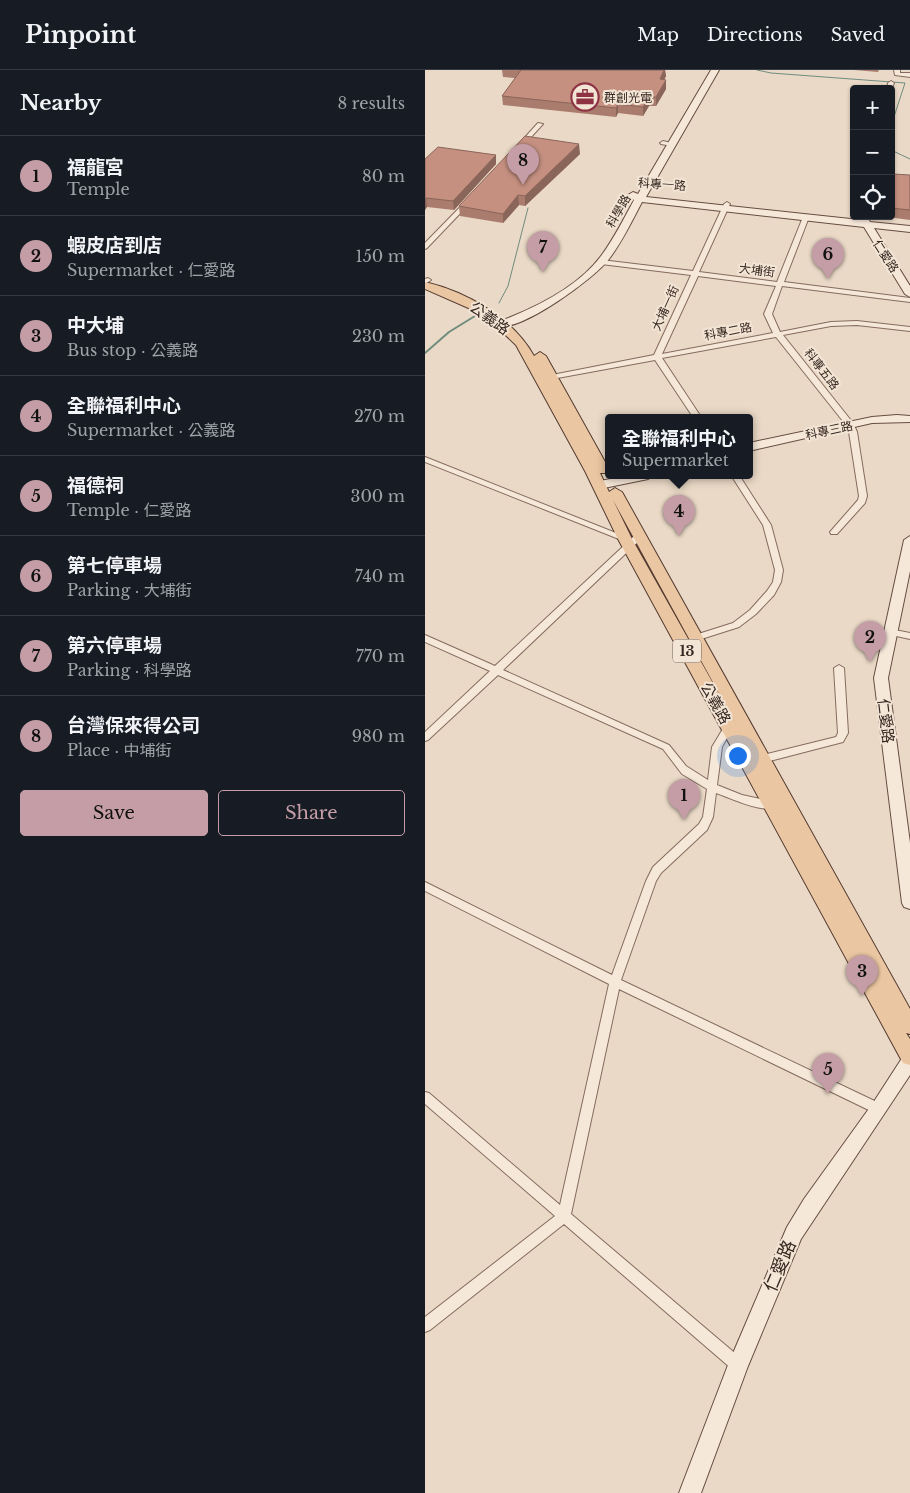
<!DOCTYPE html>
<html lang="en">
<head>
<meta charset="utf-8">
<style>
  body { margin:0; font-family:"Libre Baskerville","Noto Sans TC",serif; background:#242831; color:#f1f3f6 }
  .controls { position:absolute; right:15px; top:15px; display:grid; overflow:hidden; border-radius:5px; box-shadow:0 1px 4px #0004 }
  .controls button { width:45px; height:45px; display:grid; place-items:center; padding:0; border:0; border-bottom:1px solid #363941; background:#171b24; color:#f1f3f6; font:25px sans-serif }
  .you { position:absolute; left:312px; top:685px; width:18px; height:18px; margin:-12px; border:4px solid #fff; border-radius:50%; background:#1a73e8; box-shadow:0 0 0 8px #1a73e833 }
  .badge { display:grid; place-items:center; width:32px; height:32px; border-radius:50%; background:#c49da6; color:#111; font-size:16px; font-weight:700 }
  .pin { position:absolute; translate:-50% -41px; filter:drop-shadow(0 1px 2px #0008) }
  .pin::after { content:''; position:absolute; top:26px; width:18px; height:15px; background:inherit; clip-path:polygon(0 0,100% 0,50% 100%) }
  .popup { position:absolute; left:180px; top:344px; width:148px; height:65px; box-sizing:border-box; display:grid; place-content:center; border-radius:5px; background:#171b24; filter:drop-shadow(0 1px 4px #0005); font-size:16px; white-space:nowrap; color:#9ea1a6 }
  .popup b { font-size:19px; color:#f1f3f6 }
  .popup::after { content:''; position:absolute; left:50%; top:100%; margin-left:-10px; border:10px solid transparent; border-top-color:#171b24 }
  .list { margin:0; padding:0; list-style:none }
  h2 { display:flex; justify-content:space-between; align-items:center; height:65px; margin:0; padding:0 20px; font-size:21px }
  h2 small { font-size:16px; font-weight:400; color:#9ea1a6 }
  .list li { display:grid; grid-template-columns:32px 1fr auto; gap:15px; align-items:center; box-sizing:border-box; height:80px; padding:0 20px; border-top:1px solid #363941 }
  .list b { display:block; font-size:19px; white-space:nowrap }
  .list p { margin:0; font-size:16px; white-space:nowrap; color:#9ea1a6 }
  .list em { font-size:16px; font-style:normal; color:#9ea1a6 }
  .actions { display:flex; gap:10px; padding:15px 20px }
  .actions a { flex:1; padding:11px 0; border:1px solid #c49da6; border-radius:5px; text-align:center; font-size:18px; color:#c49da6 }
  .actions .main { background:#c49da6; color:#111 }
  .icon { flex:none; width:28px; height:28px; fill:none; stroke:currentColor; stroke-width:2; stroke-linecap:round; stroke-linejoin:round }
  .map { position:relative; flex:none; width:485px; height:1423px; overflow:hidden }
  header { display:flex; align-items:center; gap:30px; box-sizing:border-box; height:70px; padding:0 25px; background:#171b24; border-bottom:1px solid #363941 }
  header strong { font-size:24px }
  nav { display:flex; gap:28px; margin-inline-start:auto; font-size:18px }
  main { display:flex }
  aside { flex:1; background:#171b24 }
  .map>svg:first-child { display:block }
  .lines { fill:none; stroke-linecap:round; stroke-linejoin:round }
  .stream-far1 { stroke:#6f8c7f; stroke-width:1 }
  .stream { stroke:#6f8c7f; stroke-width:2 }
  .street-casing { stroke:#846b5e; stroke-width:2 }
  .secondary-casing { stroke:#664d41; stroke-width:2 }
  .primary-casing { stroke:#533b31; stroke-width:2 }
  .street { fill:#f6e8d9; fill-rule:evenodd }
  .secondary { fill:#f6e8d9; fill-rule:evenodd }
  .primary { fill:#eac6a2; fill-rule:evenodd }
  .wall { fill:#a97c6e }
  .shaded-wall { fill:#8a655a }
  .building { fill:#c59080; stroke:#8a655a }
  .labels { text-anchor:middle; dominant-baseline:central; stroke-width:4; stroke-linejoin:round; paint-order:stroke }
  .far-poi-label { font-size:12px; fill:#362720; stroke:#f3e5d5; text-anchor:start }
  .far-street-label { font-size:12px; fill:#362720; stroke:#f3e5d5 }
  .shield { fill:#f3e5d5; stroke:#6f6056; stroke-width:1 }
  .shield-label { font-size:14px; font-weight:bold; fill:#362720 }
  .street-label { font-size:15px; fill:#362720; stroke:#f3e5d5 }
  .near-street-label { font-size:18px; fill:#362720; stroke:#f3e5d5 }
</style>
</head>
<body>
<header>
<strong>Pinpoint</strong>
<nav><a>Map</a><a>Directions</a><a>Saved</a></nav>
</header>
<main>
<aside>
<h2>Nearby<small>8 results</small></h2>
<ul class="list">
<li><span class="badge">1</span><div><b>福龍宮</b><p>Temple</p></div><em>80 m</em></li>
<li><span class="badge">2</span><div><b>蝦皮店到店</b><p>Supermarket · 仁愛路</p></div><em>150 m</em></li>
<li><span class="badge">3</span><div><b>中大埔</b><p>Bus stop · 公義路</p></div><em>230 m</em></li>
<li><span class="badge">4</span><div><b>全聯福利中心</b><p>Supermarket · 公義路</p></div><em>270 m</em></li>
<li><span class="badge">5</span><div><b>福德祠</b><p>Temple · 仁愛路</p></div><em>300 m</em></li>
<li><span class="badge">6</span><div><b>第七停車場</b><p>Parking · 大埔街</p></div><em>740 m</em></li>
<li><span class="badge">7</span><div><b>第六停車場</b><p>Parking · 科學路</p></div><em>770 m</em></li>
<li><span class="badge">8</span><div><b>台灣保來得公司</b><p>Place · 中埔街</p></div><em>980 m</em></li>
</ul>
<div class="actions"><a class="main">Save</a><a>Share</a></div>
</aside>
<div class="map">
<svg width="485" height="1423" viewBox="0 0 485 1423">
  <rect width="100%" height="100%" fill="#ead9c6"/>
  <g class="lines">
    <path class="stream-far1" d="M332,0L346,3L480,13L466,56
      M466,80L485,89
      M74,233L83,216L103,138"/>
    <path class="stream" d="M0,283L24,262L50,246"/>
    <g class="street-casing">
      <path id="street" d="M469,0H475V3H485V7L470,5Z
        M466,11L469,13L466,20V19H462L463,13Z
        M113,53L118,54L97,77H93V75Z
        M238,71L250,74L247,76L236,74L235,73Z
        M41,131L46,132L2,178L0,179V173Z
        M302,132L305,134L274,202L352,212L378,147L381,145L384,147L359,212L485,228V232L357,216L347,244L355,262L406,252L432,251L485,257V261L432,255L406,256L358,265L428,353L432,362L442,426L440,433L412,464H406L405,462L433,430L434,426L424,362L421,355L351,267L237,288L276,347H268L230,290L127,309L123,307L127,305L229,285L266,205L176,194L173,192L176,190L268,201L299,134ZM273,206L351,216L339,244L348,263L237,284Z
        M3,208L6,210L0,214V209Z
        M0,387L206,469L210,465H216V469L78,600L244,675L261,696L283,710L287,677L302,652H308L310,654L297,677L292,715L317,725L349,732L350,735L349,738C335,742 305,728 291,723L288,747L282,760L236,803L231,811L196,910L458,1035L460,1039L458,1043L454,1044L450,1043L194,919L146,1144L318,1290L320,1295L318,1300L313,1302L308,1300L139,1154L5,1260L0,1262V1247L130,1146L0,1034V1022L4,1023L135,1135L184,914L0,821V812L187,905L221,811L228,797L274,754L278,747L282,719L257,704L238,679L73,605L3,670L0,671V662L65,601L0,572V565L70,596L204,471H199L0,392Z
        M306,405H314L346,455L358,500L356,512L349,525L331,544L314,557L270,571L267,570L265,568L267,566L308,553L325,540L342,521L348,512L350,500L338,455Z
        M465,559L485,563V569L462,564L460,562L462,560Z
        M414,595L419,598L423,663L418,672L337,693L334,692L332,689L334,686L411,667L413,663L409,598Z"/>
    </g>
    <g class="secondary-casing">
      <path id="secondary" d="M286,0H294L221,127L435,150L434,146H442L445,152L485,156V162L449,158L485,216V227L480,224L439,157L217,132C207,151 197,172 184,189C170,208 96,262 73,256L72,254L73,252C108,239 153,217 176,186C189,169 199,148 209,130L203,125L208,122L213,124Z
        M472,345L485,346V352L447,353L324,381V373L447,347Z
        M206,405H229L223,409L174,419L168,415L170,412Z
        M485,466V501L463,608L485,773V839L479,837L477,833L449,608L479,470Z
        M485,982V1005L376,1169L323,1296L276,1423H254L303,1295L362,1157L379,1129L448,1033L479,985Z"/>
    </g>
    <g class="primary-casing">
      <path id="primary" d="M0,212C42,222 88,248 109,286L115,282L121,286L184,399L183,403H175L184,422L190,418L197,422L485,939V964L481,963L485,969V995L478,993L193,469L160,401L91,275L71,256L48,240L0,219ZM188,430L312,656L207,469Z"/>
    </g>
    <use href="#street" class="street"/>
    <use href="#secondary" class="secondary"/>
    <use href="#primary" class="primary"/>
  </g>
  <path class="wall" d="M77,0H240L241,6L239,10L241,19L231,36H224L218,46L193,43L191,47L78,35L77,26L90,8L78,7Z
    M429,0H454L453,2Z
    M155,84L100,136L94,135L78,153L35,146L34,136Z
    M71,85V94L29,140L2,137L0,140V89Z
    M466,105H485V150L455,146H466Z"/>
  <path class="shaded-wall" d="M239,0H240L241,6L235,18V9Z
    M241,10V19L231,36V27Z
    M224,27V36L218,46V37Z
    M193,34V43L191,47V38Z
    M154,74L155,84L100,136V126Z
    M71,85V94L29,140L28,131Z
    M93,125L94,135L78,153V144Z
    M1,128L2,137L0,140V129Z"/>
  <path class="building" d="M96,0H239L235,9L241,10L231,27H224L218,37L193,34L191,38L77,26Z
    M100,66L154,74L100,126L93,125L78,144L34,136Z
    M13,77L71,85L28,131L1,128L0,129V89Z
    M468,104L485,105V140L466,138V105Z"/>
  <defs>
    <g id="office-ring" transform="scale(1.4375)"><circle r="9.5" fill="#f3e5d5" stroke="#8e3344" stroke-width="1.5"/><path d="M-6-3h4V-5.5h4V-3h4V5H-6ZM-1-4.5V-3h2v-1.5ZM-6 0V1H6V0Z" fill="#8e3344"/></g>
  </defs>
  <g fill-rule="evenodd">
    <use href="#office-ring" x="160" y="27"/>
  </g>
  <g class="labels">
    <g class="far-poi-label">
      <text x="179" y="27">群創光電</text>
    </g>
    <g class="far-street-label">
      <text transform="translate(237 114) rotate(4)">科專一路</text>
      <text transform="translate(193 141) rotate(-60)">科學路</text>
      <text transform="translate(461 186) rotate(57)">仁愛路</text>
      <text transform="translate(332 200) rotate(7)">大埔街</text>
      <text transform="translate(240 238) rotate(-66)">大埔一街</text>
      <text transform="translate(303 261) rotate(-11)">科專二路</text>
      <text transform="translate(397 299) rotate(52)">科專五路</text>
      <text transform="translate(404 360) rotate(-12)">科專三路</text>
    </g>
    <rect class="shield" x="248" y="569.5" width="28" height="23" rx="4"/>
    <g class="shield-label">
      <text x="262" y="581">13</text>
    </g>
    <g class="street-label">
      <text transform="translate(65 248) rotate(36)">公義路</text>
      <text transform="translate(291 633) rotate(61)">公義路</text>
      <text transform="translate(461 651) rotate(83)">仁愛路</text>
    </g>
    <g class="near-street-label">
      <text transform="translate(355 1196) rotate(-67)">仁愛路</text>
    </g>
  </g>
</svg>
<div class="controls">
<button>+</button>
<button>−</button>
<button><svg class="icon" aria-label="locate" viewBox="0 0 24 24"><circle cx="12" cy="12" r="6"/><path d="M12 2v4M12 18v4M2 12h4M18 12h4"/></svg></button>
</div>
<div class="you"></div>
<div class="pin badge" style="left:259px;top:750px">1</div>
<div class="pin badge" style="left:445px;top:592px">2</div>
<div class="pin badge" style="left:437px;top:926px">3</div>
<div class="pin badge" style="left:254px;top:466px">4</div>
<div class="popup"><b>全聯福利中心</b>Supermarket</div>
<div class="pin badge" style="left:403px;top:1024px">5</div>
<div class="pin badge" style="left:403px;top:209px">6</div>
<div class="pin badge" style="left:118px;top:202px">7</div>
<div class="pin badge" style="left:98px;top:115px">8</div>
</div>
</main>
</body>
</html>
